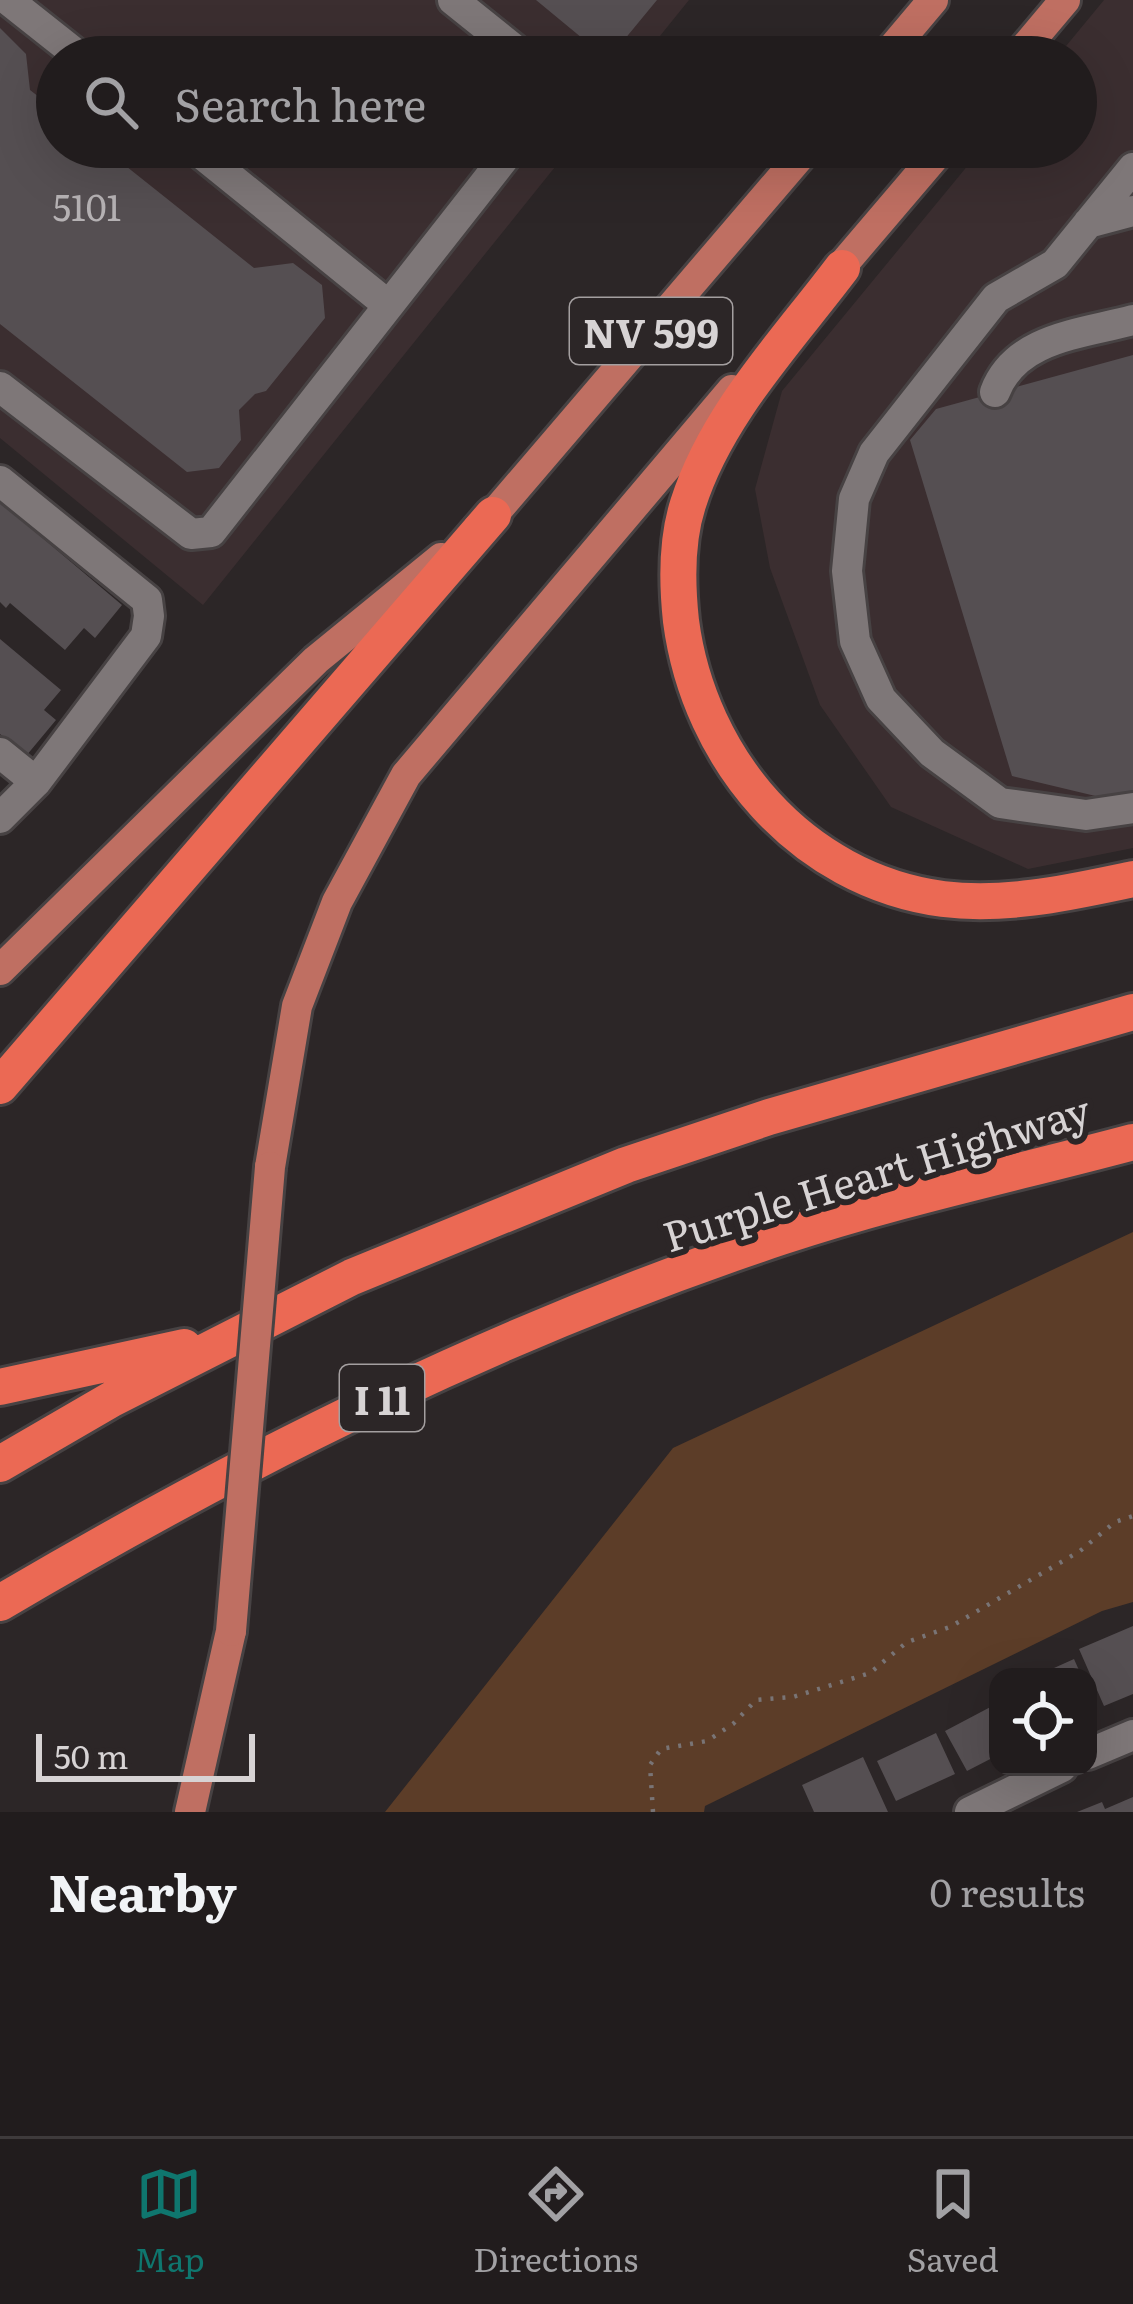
<!DOCTYPE html>
<html lang="en">
<head>
<meta charset="utf-8">
<style>
  body { margin:0; font-family:Literata,serif; background:#2d292a; color:#f1f3f6 }
  .controls { position:absolute; right:36px; bottom:36px; display:grid; overflow:hidden; border-radius:24px; box-shadow:0 12px 48px #0002 }
  .controls button { width:108px; height:108px; display:grid; place-items:center; padding:0; border:0; border-bottom:3px solid #3e3a3b; background:#211c1d; color:#f1f3f6; font:60px sans-serif }
  .scale { position:absolute; left:36px; bottom:30px; width:219px; box-sizing:border-box; padding-left:12px; border:6px solid #d7d3d4; border-top:0; font-size:33px; line-height:42px; white-space:nowrap; color:#d7d3d4; -webkit-text-stroke:9px #2c2627; paint-order:stroke }
  .list { margin:0; padding:0; list-style:none }
  h2 { display:flex; justify-content:space-between; align-items:center; height:156px; margin:0; padding:0 48px; font-size:51px }
  h2 small { font-size:39px; font-weight:400; color:#a2a1a4 }
  .icon { flex:none; width:66px; height:66px; fill:none; stroke:currentColor; stroke-width:2; stroke-linecap:round; stroke-linejoin:round }
  .map { position:relative; flex:none; width:1133px; height:1812px; overflow:hidden }
  .search { position:absolute; background:#211c1d; box-shadow:0 12px 48px #0002; left:36px; right:36px; top:36px; height:132px; display:flex; align-items:center; gap:30px; box-sizing:border-box; padding:0 42px; border-radius:66px; color:#a2a1a4; font-size:45px }
  .sheet { height:324px; background:#211c1d }
  nav { display:flex; justify-content:space-around; align-items:center; box-sizing:border-box; height:168px; border-top:3px solid #3e3a3b; background:#211c1d; font-size:33px; color:#a2a1a4 }
  nav a { display:grid; justify-items:center; gap:6px }
  nav .on { color:#0f766e }
  .map>svg:first-child { display:block }
  .built { fill:#3b2e30 }
  .green { fill:#5c3d28 }
  .building { fill:#554f52 }
  .lines { fill:none; stroke-linecap:round; stroke-linejoin:round }
  .minor-casing { stroke:#474243; stroke-width:36 }
  .major-casing { stroke:#474243; stroke-width:36 }
  .highway-casing { stroke:#474243; stroke-width:42 }
  .path { stroke:#797475; stroke-width:4.5; stroke-dasharray:3 9; stroke-linecap:butt }
  .minor { stroke:#7e7778; stroke-width:30 }
  .major { stroke:#bf6f62; stroke-width:30 }
  .highway { stroke:#eb6954; stroke-width:36 }
  .major-bridge-casing { stroke:#474243; stroke-width:36; stroke-linecap:butt }
  .major-bridge { stroke:#bf6f62; stroke-width:30 }
  .labels { text-anchor:middle; dominant-baseline:central; stroke-width:12; stroke-linejoin:round; paint-order:stroke }
  .number-label { font-size:36px; fill:#b6b2b4 }
  .shield { fill:#2c2627; stroke:#a49fa0; stroke-width:3 }
  .shield-label { font-size:39px; font-weight:bold; fill:#d7d3d4 }
  .street-label { font-size:42px; fill:#d7d3d4; stroke:#2c2627 }
</style>
</head>
<body>
<div class="map">
<svg width="1133" height="1812" viewBox="0 0 1133 1812">
  <rect width="100%" height="100%" fill="#2c2627"/>
  <path class="built" d="M0,0H689L643,57H57V147H571L203,605L0,438Z
    M1104,0H1133V848L1028,869L891,807L820,705L770,568L755,489L782,391L983,147H1076V57H1057Z"/>
  <path class="green" d="M1133,1232V1602L1102,1611L705,1806L704,1812H385L673,1448Z"/>
  <path class="building" d="M536,0H657L610,57H605Z
    M0,28L26,54L30,90L57,111V147H102L254,268L293,263L322,285L325,318L266,391L255,394L239,410L241,440L219,468L187,472L0,324Z
    M1133,355V792L1108,799L1012,776L910,440L936,409Z
    M0,502L122,605L95,638L84,628L65,650L10,603L6,608L0,602Z
    M0,639L61,690L44,710L56,720L26,756L0,734Z
    M1133,1626V1694L1104,1706L1079,1649Z
    M1074,1659L1082,1677H1034Z
    M998,1703V1755L967,1771L945,1731Z
    M936,1733L955,1774L896,1801L877,1761Z
    M863,1757L888,1812H814L802,1785Z
    M1133,1797V1812H1077L1102,1802L1105,1809Z"/>
  <g class="lines">
    <g class="minor-casing">
      <path id="minor" d="M8,0L80,57
        M453,0L524,57
        M193,147L388,305
        M1133,168L1055,264L996,298L874,453L854,499L847,571L855,641L881,699L932,753L1000,803L1086,815L1133,808
        M1088,223L1133,211
        M0,387L191,534L211,532L513,147
        M995,392C1016,337 1082,334 1133,320
        M0,481L147,600L149,616L146,636L36,782L0,818
        M0,753L36,782
        M1088,1754L1133,1735
        M970,1812L1062,1767"/>
    </g>
    <g class="major-casing">
      <path id="major" d="M885,57L933,0
        M1017,57L1065,0
        M828,282L943,147
        M478,528L493,515L808,147
        M0,970L316,660L441,558
        M270,1167L297,1006L337,902L406,775L732,390
        M190,1812L231,1631"/>
    </g>
    <g class="highway-casing">
      <path id="highway" d="M842,268C787,341 716,415 688,504C676,541 677,584 681,621C699,759 801,880 943,899C1007,907 1071,892 1133,879
        M0,1086L493,515
        M0,1387L184,1347
        M0,1464L112,1399L352,1277L626,1165L769,1117L1133,1012
        M0,1603C249,1456 507,1328 781,1237C895,1199 1017,1173 1133,1142"/>
    </g>
    <path class="path" d="M653,1812L650,1765L661,1749L707,1741L733,1724L756,1700L793,1697L870,1673L907,1642L950,1627L1080,1551L1115,1522L1133,1516"/>
    <use href="#minor" class="minor"/>
    <use href="#major" class="major"/>
    <use href="#highway" class="highway"/>
    <g class="major-bridge-casing">
      <path id="major-bridge" d="M231,1631L270,1167"/>
    </g>
    <use href="#major-bridge" class="major-bridge"/>
  </g>
  <g class="labels">
    <g class="number-label">
      <text x="87" y="205">5101</text>
    </g>
    <g class="shield">
      <rect x="570" y="298" width="162" height="66" rx="9"/>
      <rect x="340" y="1365" width="84" height="66" rx="9"/>
    </g>
    <g class="shield-label">
      <text x="651" y="331">NV 599</text>
      <text x="382" y="1398">I 11</text>
    </g>
    <g class="street-label">
      <text transform="translate(876 1171) rotate(-17)">Purple Heart Highway</text>
    </g>
  </g>
</svg>
<div class="controls">
<button><svg class="icon" aria-label="locate" viewBox="0 0 24 24"><circle cx="12" cy="12" r="6"/><path d="M12 2v4M12 18v4M2 12h4M18 12h4"/></svg></button>
</div>
<div class="scale">50 m</div>
<div class="search"><svg class="icon" aria-label="search" viewBox="0 0 24 24"><circle cx="10" cy="10" r="6"/><path d="M15 15l6 6"/></svg>Search here</div>
</div>
<section class="sheet">
<h2>Nearby<small>0 results</small></h2>
<ul class="list">
</ul>
</section>
<nav>
<a class="on"><svg class="icon" aria-label="map" viewBox="0 0 24 24"><path d="M3 6l6-2 6 2 6-2v14l-6 2-6-2-6 2zM9 4v14M15 6v14"/></svg>Map</a>
<a><svg class="icon" aria-label="directions" viewBox="0 0 24 24"><path d="M12 3l9 9-9 9-9-9zM9 14v-3h6M13 9l2 2-2 2"/></svg>Directions</a>
<a><svg class="icon" aria-label="saved" viewBox="0 0 24 24"><path d="M7 4h10v16l-5-4-5 4z"/></svg>Saved</a>
</nav>
</body>
</html>
